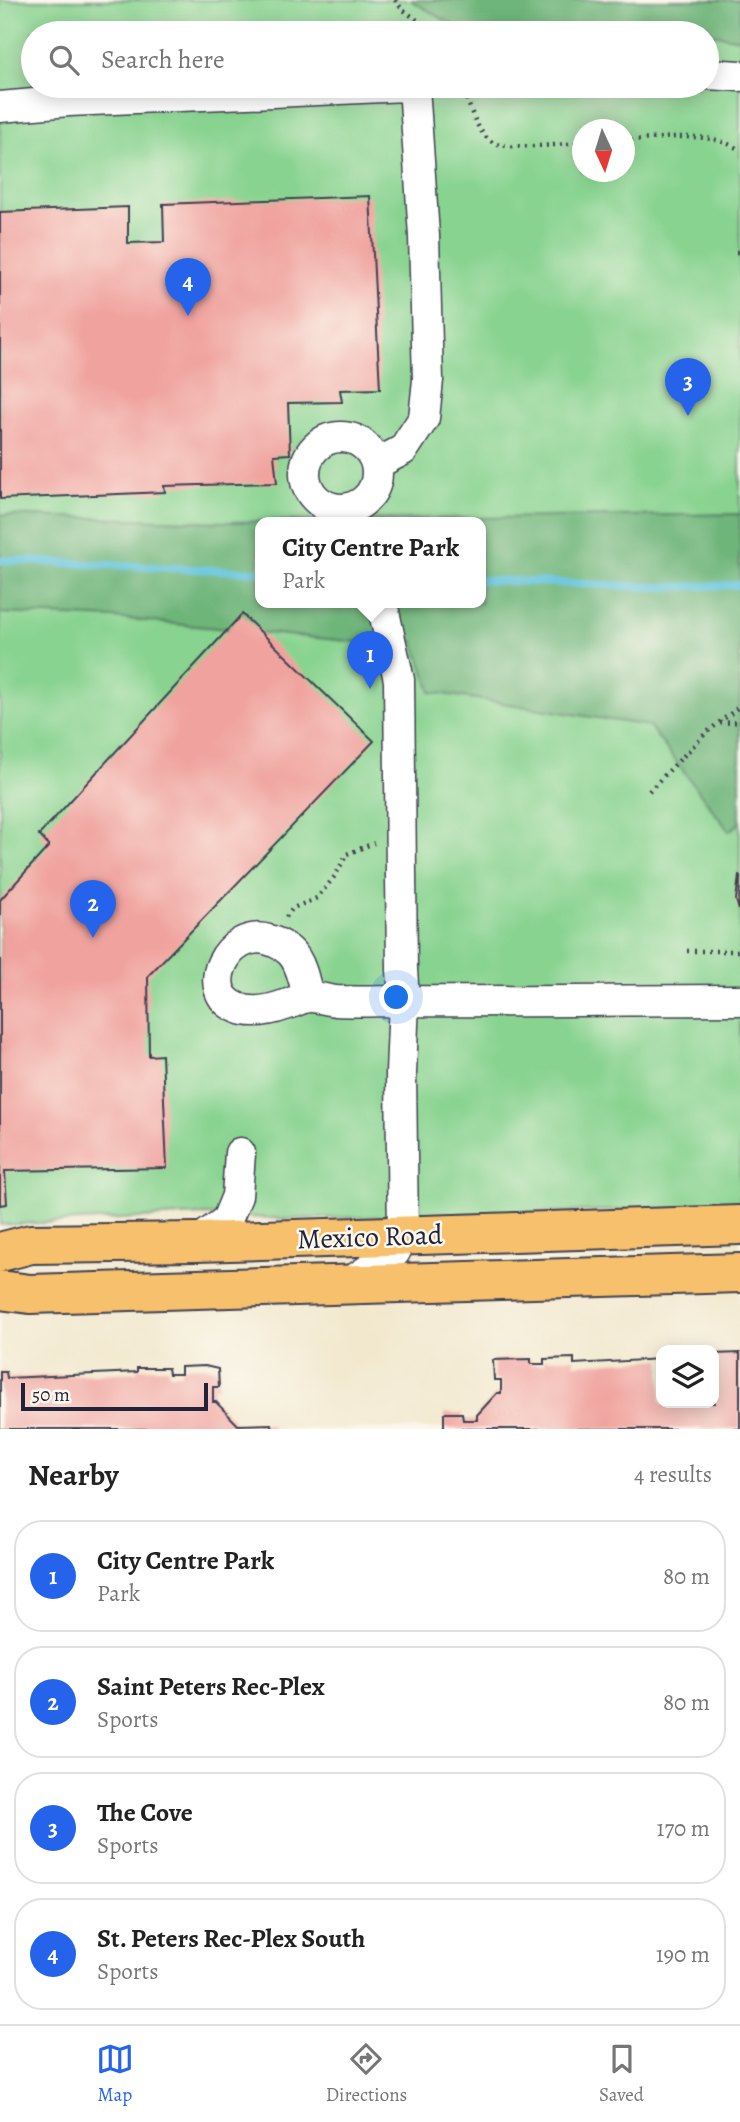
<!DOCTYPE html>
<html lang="en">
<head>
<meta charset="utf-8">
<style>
  body { margin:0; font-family:Alegreya,serif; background:#f6f6f6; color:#222 }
  .controls { position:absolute; right:21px; bottom:21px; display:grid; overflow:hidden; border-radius:14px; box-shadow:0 4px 18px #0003 }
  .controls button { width:63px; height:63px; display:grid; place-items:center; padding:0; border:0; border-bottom:2px solid #e0e0e0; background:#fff; color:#222; font:35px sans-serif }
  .compass { position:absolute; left:572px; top:119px; width:63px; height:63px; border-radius:50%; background:#fff; box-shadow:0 4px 18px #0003; rotate:176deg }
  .scale { position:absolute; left:21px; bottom:18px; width:187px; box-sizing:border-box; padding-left:7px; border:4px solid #22223b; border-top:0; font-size:19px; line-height:24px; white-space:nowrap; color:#22223b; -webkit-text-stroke:5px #fbf7ec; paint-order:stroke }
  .you { position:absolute; left:397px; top:998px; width:24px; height:24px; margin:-18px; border:5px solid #fff; border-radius:50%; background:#1a73e8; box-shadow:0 0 0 10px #1a73e833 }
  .badge { display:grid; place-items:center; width:46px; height:46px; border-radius:50%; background:#2563eb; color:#fff; font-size:23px; font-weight:700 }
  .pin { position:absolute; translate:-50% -58px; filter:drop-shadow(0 2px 4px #0008) }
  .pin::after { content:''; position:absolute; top:37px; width:24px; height:21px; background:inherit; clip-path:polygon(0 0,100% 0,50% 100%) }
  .popup { position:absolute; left:255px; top:517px; width:231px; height:91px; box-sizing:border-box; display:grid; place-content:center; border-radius:14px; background:#fff; filter:drop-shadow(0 2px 5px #0005); font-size:23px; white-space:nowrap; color:#767676 }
  .popup b { font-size:26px; color:#222 }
  .popup::after { content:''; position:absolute; left:50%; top:100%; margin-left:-14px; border:14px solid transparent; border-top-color:#fff }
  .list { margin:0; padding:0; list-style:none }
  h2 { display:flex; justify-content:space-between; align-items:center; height:91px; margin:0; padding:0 28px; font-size:30px }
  h2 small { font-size:23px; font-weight:400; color:#767676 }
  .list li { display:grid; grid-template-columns:46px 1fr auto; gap:21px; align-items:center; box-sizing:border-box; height:112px; margin:0 14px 14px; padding:0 14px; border:2px solid #e0e0e0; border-radius:28px }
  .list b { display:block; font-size:26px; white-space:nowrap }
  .list p { margin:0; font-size:23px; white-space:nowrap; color:#767676 }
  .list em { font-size:23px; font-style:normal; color:#767676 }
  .icon { flex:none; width:38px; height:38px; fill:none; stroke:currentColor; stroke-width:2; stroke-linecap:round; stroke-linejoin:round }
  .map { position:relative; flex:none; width:740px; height:1429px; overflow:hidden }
  .search { position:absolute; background:#fff; box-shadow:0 4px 18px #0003; left:21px; right:21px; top:21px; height:77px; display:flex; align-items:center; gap:18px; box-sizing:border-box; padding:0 24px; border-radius:38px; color:#767676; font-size:26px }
  .sheet { height:595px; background:#fff }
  nav { display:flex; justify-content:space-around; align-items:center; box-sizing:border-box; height:98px; border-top:2px solid #e0e0e0; background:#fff; font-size:19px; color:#767676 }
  nav a { display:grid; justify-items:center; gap:4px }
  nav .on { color:#2563eb }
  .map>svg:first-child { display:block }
  .green { fill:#88d390; stroke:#557a66; stroke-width:2; fill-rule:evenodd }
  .forest { fill:#6eb57a; stroke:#486c5a; stroke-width:2; fill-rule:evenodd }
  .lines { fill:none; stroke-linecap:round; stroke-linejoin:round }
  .stream { stroke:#5fc3dd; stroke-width:8 }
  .building { fill:#f0a29e }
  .minor-casing { stroke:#414051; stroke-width:33 }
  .major-casing { stroke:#414051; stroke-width:42 }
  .path { stroke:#414051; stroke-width:4.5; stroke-dasharray:2 5; stroke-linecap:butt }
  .minor { stroke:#fff; stroke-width:30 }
  .major { stroke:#f7c06c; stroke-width:38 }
  .labels { text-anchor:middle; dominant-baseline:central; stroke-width:5; stroke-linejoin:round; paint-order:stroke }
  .street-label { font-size:28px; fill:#22223b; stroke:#fbf7ec }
</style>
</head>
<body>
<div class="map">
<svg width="740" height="1429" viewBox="0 0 740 1429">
  <rect width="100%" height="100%" fill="#fbf7ec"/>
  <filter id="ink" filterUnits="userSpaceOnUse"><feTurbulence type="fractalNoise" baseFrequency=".0143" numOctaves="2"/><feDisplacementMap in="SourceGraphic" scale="14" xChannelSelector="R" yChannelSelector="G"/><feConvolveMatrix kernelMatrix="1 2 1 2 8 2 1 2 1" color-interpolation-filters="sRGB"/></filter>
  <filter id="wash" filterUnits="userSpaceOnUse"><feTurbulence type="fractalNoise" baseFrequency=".00686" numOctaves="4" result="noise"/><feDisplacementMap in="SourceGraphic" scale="28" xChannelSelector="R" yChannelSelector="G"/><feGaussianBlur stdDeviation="1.57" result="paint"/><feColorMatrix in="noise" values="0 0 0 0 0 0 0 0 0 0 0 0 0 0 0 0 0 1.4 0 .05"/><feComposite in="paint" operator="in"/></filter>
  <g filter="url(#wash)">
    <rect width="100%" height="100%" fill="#f2e8ce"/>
    <path class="green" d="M0,0H740V1207L289,1219L202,1215L0,1225ZM33,33H707V86H33ZM582,130H624V172H582ZM260,523H480V603H260Z"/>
    <path class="forest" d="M410,0H740V39L707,33H467Z
      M740,514V823L729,831L649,726L431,692L414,641L368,643L114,618L0,613V515L225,522ZM260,523H480V603H260Z"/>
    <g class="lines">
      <path class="stream" d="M0,560L260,572
        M480,580L656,587L740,585"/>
    </g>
    <g id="blocks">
      <path class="building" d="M370,196L380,389L340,390L342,402L288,403L290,454L274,455L277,483L164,486L165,492L0,499V212L128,207V243L164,242L163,204Z
        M242,614L374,741L148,976L149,1056L162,1055L167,1168L5,1171L7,1204L0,1205V900L49,846L39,835Z
        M739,876L740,877L739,910L736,900Z
        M740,1353V1429H444V1413H462L463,1420H477V1415L497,1393H501V1380H494L493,1360L531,1359V1364H544V1359L574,1358V1364L661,1359V1403H714V1354Z
        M205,1366L218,1369L219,1387H213V1402H216L238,1425L271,1424L272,1429H0V1372H6L7,1378L137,1372V1368H168L169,1374H181V1367Z"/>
    </g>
  </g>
  <g filter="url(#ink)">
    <use href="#blocks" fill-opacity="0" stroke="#414051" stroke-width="2"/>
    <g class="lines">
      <g class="minor-casing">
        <path id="minor" d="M707,74L740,76
          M0,107L69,101L406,86
          M305 473a36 36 0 1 1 72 0a36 36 0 1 1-72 0Z
          M376,464L403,450L424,418L428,380L424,236L414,86
          M308,996C301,969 299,949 269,940C228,927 196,992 238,1008C252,1014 271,1010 285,1005C293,1003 302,997 310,997C319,997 327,1000 336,1001C357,1002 379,1001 400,1001C513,1002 627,1000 740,1000
          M197,1242L227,1220L237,1196L240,1153
          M346,1285L395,1252L403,1235L401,1073L404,1001L402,969L399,680L382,603"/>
      </g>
      <g class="major-casing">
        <path id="major" d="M0,1252L31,1244L197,1242L740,1225
          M0,1290L30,1294L740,1273"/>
      </g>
      <path class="path" d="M395,0L402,9L435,33
        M462,86C469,103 476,134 494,143C510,150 563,144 582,143
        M624,141C663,139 706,129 740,150
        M736,252H740
        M720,723L740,722
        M649,791L706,733L740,706
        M286,917L293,908L317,898L335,876L347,854L374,843
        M687,951H740"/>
      <use href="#minor" class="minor"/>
      <use href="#major" class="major"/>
    </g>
  </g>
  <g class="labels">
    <g class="street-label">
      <text transform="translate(370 1237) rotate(-2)">Mexico Road</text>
    </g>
  </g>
</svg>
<div class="controls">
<button><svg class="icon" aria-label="layers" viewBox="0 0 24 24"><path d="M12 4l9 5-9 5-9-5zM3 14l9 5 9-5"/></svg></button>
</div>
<svg class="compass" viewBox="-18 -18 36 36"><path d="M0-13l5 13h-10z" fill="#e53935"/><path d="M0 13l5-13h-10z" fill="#767676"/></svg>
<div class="scale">50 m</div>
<div class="you"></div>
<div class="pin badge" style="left:370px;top:689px">1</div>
<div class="popup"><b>City Centre Park</b>Park</div>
<div class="pin badge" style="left:93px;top:938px">2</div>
<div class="pin badge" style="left:688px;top:416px">3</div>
<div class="pin badge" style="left:188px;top:316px">4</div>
<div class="search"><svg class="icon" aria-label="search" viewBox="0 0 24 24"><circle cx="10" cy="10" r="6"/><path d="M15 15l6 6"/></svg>Search here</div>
</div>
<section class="sheet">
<h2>Nearby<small>4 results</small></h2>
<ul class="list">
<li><span class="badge">1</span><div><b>City Centre Park</b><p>Park</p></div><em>80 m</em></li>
<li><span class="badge">2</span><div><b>Saint Peters Rec-Plex</b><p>Sports</p></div><em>80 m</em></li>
<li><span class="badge">3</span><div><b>The Cove</b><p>Sports</p></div><em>170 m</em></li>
<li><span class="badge">4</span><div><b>St. Peters Rec-Plex South</b><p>Sports</p></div><em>190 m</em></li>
</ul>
</section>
<nav>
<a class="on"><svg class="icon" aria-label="map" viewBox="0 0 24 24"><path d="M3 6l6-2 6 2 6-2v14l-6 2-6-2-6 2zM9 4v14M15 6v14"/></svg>Map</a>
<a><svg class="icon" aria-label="directions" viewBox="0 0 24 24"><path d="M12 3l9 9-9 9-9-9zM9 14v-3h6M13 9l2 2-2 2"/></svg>Directions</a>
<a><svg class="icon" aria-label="saved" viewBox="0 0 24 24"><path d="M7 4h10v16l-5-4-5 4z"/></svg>Saved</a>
</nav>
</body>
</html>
